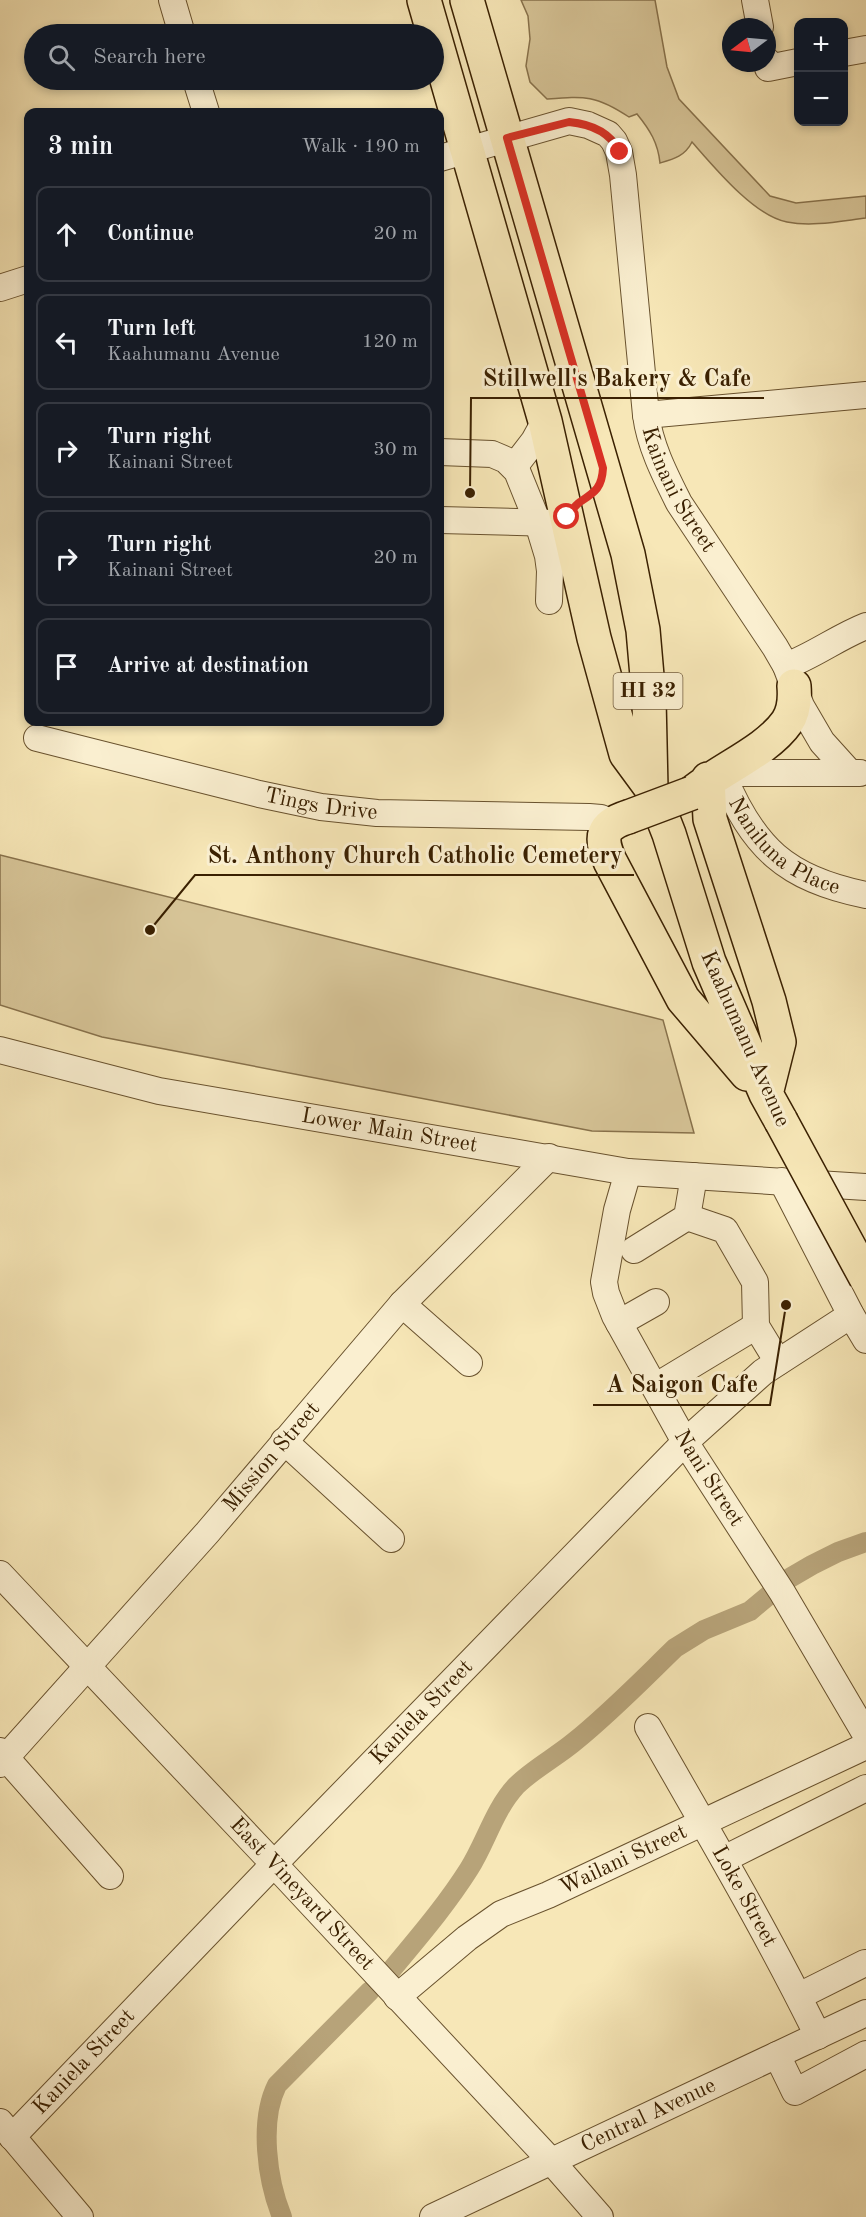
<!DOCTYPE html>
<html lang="en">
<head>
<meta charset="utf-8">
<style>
  body { margin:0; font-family:"Old Standard TT",serif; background:#242831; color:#f1f3f6 }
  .controls { position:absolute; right:18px; top:18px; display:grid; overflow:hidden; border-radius:12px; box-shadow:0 3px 9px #0003 }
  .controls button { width:54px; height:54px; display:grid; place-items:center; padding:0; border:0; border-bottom:2px solid #363941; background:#171b24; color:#f1f3f6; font:30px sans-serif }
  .compass { position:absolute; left:722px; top:18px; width:54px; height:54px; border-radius:50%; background:#171b24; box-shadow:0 3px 9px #0003; rotate:254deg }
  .stop { position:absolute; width:18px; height:18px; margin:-14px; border:4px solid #d93025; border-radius:50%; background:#fff }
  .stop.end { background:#d93025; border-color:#fff; box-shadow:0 2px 6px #0008 }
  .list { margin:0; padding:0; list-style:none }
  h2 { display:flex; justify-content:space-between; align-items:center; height:78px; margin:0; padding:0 24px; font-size:26px }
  h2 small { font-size:20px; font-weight:400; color:#9ea1a6 }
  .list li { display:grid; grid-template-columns:39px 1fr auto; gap:18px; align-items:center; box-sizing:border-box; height:96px; margin:0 12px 12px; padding:0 12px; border:2px solid #363941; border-radius:12px }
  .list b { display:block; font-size:22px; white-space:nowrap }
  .list p { margin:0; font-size:20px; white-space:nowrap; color:#9ea1a6 }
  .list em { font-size:20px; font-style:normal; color:#9ea1a6 }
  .icon { flex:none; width:33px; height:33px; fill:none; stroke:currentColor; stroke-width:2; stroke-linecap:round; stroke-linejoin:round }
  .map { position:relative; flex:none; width:866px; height:2217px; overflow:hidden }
  .search { position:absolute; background:#171b24; box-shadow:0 3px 9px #0003; left:24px; top:24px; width:420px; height:66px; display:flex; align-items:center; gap:15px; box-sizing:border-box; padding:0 21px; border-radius:33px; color:#9ea1a6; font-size:22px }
  .panel { position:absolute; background:#171b24; box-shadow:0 3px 9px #0003; left:24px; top:108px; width:420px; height:618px; border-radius:12px }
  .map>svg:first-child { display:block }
  .green { fill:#d7c598; stroke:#88724c; stroke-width:1.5 }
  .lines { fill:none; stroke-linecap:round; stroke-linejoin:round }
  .canal { stroke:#b7a379; stroke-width:20 }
  .minor-casing { stroke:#69522e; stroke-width:28 }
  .major-casing { stroke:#3a2001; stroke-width:36 }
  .minor { stroke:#faefd0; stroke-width:26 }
  .major { stroke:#f7e7b7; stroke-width:33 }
  .major-bridge-casing { stroke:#3a2001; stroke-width:36; stroke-linecap:butt }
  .major-bridge { stroke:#f7e7b7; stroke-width:33 }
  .route { stroke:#d93025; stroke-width:8 }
  .labels { text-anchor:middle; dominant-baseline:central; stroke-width:6; stroke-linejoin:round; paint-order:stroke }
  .shield { fill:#faefd0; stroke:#745e3f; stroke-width:1.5 }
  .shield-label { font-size:21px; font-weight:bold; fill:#3a2001 }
  .street-label { font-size:22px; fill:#3a2001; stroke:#faefd0 }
  .leader { fill:none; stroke:#3a2001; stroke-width:2 }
  .callout-dot { fill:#3a2001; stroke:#faefd0; stroke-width:2 }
  .callout-label { font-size:24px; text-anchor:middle; font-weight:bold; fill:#3a2001; stroke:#faefd0; stroke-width:6; stroke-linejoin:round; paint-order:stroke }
</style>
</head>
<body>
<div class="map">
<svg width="866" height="2217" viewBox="0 0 866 2217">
  <rect width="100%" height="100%" fill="#f7e7b7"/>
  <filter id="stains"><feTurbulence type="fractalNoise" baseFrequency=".00333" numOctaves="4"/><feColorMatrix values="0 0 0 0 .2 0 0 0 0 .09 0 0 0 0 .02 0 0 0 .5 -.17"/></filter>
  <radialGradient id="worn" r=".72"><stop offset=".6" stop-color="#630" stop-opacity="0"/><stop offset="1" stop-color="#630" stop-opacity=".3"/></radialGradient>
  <path class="green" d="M521,0H655L667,67L679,99L770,196L796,203L866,196V218C841,221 812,227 787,222C754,216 714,167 692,142C685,156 674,159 660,163C658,143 650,130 637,114L629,117C596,95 585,96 547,99L530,82L526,66L530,39L528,16Z
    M0,855L663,1020L694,1133L592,1131L102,1037L0,1005Z"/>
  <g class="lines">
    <path class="canal" d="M388,1974C416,1940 445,1907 469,1869C486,1842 494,1810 516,1786C533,1769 556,1757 574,1742C610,1713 642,1680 675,1648L704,1630L750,1611L788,1579L812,1565L838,1552L866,1542
      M282,2217C267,2180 259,2121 277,2085L370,1991"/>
    <g class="minor-casing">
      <g id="minor">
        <path d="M172,0L182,34"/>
        <path d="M755,0L760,27"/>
        <path d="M844,53L866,49"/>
        <path d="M767,61L768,68L798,62"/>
        <path d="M196,80L206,112"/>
        <path id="s1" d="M440,158L569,121L588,125L608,134L614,141L619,152L623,175L646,415C650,446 665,475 679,503L775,647L786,666L801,706L822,742L850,773"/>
        <path d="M0,288L28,279"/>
        <path d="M646,415L866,395"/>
        <path d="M440,452L492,454L506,460L517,471L538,523L548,556L550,571L549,601"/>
        <path d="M514,467L534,441L545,421"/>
        <path d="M440,520L553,523"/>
        <path d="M786,666C815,655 838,637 866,626"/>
        <path id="s2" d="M37,738L259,794L321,807L377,813L589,817L601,818L611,823"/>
        <path id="s3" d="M860,773H722C753,848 786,879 866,895"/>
        <path id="s4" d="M0,1050L159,1091L628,1172L866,1187"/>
        <path id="s5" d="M628,1172L617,1210L604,1282L606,1293L615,1316L685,1442L782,1592L866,1735"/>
        <path d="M782,1181L851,1315L866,1340"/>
        <path d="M687,1217L725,1230L755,1282L756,1326L778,1362"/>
        <path d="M634,1250L687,1217L694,1176"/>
        <path d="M402,1304L469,1363"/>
        <path d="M619,1323L656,1302"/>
        <path d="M655,1387L756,1326"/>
        <path d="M284,1441L391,1539"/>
        <path id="s6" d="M0,1574L274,1864L552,2162L600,2217"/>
        <path id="s7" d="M648,1727C706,1829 766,1930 818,2036"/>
        <path d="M0,1751L110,1876"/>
        <path id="s8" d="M0,1764L207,1533L402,1304L549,1157"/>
        <path d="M724,1859L866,1788"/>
        <path d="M799,1996L865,1963"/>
        <path id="s9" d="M397,1997L467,1938L501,1914L548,1895L866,1746"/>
        <path d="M777,2055L795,2092L866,2054"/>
        <path d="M0,2122L80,2217"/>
        <path id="s10" d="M12,2137L274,1864L685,1442L763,1372L851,1315"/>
        <path id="s11" d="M433,2217L866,2013"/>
      </g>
    </g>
    <g class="major-casing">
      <path id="major" d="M424,0L545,421L594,638L626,754L651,788L669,834L709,962L766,1094L781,1121
        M467,0L628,554L643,630L649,699L651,788
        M708,779L710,819L769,1001L779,1042L766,1094
        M692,793C719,770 767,751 787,722C794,712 795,698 794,686
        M628,817C602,825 599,837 610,861L683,999L747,1074"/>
    </g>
    <use href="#minor" class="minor"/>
    <use href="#major" class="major"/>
    <g class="major-bridge-casing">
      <path id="major-bridge" d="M628,817L692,793
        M781,1121L866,1278"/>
    </g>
    <use href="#major-bridge" class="major-bridge"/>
  </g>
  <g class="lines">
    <path class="route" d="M567,517C571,512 575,505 580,502C595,492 602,488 603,468L507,138L569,122C591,124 610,132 620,152"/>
  </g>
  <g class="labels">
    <rect class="shield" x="613.5" y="673" width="69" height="36" rx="4.5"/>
    <g class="shield-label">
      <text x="648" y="691">HI 32</text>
    </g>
    <g class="street-label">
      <text stroke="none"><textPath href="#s1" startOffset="543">Kainani Street</textPath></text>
      <text stroke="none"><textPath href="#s2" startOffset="292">Tings Drive</textPath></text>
      <text stroke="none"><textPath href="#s3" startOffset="238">Naniluna Place</textPath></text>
      <text transform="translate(745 1039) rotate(66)">Kaahumanu Avenue</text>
      <text stroke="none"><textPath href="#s4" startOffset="398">Lower Main Street</textPath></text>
      <text stroke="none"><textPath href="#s8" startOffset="410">Mission Street</textPath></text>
      <text stroke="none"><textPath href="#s5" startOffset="336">Nani Street</textPath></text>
      <text stroke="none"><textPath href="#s10" startOffset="590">Kaniela Street</textPath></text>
      <text stroke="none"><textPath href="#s9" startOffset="267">Wailani Street</textPath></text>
      <text stroke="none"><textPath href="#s6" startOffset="440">East Vineyard Street</textPath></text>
      <text stroke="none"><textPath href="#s7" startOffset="195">Loke Street</textPath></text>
      <text stroke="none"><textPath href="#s10" startOffset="104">Kaniela Street</textPath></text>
      <text stroke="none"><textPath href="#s11" startOffset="238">Central Avenue</textPath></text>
    </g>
  </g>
  <path class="leader" d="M470 493L471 398H764M150 930L195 875H634M786 1305L770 1405H593"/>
  <g class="callout-dot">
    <circle cx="470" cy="493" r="6"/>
    <circle cx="150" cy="930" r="6"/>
    <circle cx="786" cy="1305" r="6"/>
  </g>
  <g class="callout-label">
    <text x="617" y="386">Stillwell's Bakery &amp; Cafe</text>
    <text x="415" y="863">St. Anthony Church Catholic Cemetery</text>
    <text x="682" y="1392">A Saigon Cafe</text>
  </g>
  <rect width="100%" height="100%" filter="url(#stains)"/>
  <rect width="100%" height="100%" fill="url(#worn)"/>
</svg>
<div class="controls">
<button>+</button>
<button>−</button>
</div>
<svg class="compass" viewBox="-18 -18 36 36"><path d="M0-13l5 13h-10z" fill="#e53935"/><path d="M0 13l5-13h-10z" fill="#9ea1a6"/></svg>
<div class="stop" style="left:567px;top:517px"></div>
<div class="stop end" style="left:620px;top:152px"></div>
<div class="search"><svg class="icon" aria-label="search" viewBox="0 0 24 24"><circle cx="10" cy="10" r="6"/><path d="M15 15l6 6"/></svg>Search here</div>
<section class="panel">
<h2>3 min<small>Walk · 190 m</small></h2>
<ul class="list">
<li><svg class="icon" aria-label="ahead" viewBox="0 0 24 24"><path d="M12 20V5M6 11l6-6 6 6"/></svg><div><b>Continue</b></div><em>20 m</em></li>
<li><svg class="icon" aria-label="left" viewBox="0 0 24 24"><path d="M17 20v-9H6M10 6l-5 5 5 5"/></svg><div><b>Turn left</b><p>Kaahumanu Avenue</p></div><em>120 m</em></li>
<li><svg class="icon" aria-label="right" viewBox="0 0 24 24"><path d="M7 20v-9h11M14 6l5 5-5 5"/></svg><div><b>Turn right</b><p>Kainani Street</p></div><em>30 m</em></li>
<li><svg class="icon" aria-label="right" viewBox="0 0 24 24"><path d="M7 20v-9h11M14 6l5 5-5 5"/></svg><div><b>Turn right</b><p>Kainani Street</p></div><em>20 m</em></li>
<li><svg class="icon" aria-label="arrive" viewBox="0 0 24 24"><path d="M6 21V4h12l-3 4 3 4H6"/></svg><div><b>Arrive at destination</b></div></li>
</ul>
</section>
</div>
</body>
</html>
